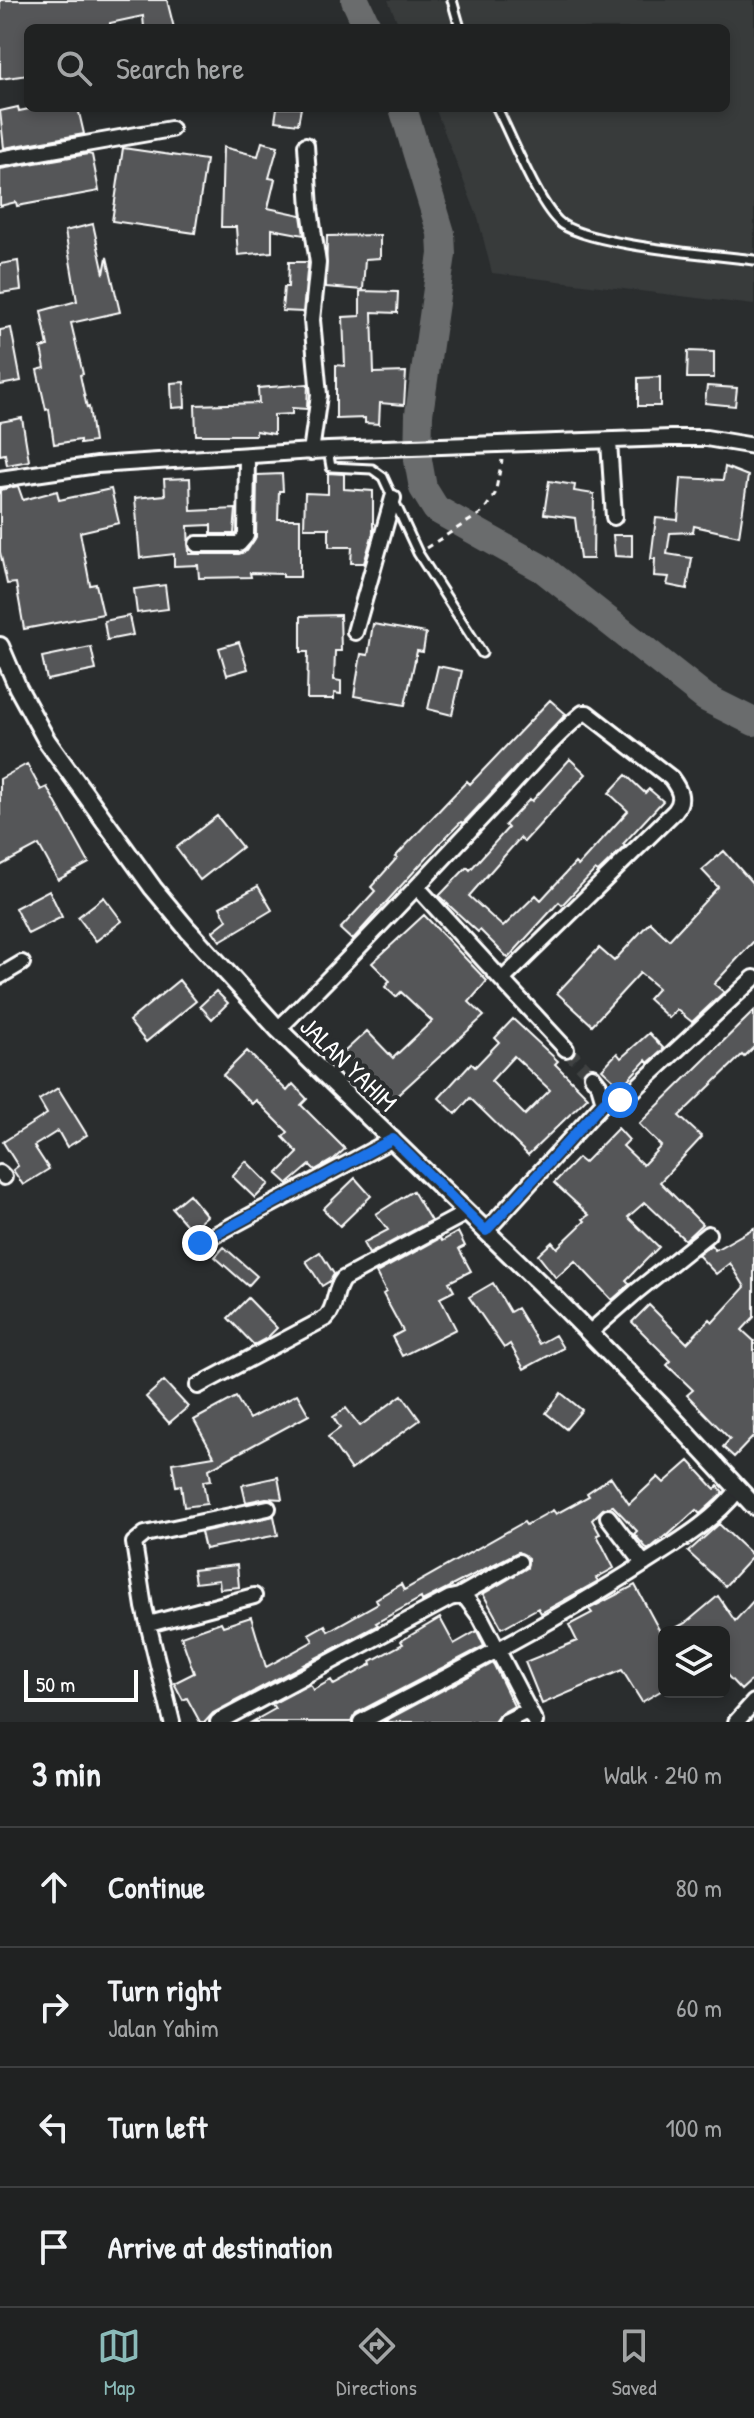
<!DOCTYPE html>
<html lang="en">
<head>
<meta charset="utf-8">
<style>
  body { margin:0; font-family:"Patrick Hand",sans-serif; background:#2d2f2f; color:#f1f3f6 }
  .controls { position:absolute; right:24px; bottom:24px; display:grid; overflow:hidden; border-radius:12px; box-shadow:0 4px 12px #0003 }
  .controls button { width:72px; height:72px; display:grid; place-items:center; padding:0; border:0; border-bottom:2px solid #3d3f40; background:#202222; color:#f1f3f6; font:40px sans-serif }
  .scale { position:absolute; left:24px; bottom:20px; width:114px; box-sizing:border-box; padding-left:8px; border:4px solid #fff; border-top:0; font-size:22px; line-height:28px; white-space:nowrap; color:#fff; -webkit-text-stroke:6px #2a2d2e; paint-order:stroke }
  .stop { position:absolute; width:24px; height:24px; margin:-18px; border:6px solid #1a73e8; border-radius:50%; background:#fff }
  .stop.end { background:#1a73e8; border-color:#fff; box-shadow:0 2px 8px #0008 }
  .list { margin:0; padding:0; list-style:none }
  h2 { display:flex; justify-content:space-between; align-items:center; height:104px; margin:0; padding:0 32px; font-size:34px }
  h2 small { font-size:26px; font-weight:400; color:#a2a4a5 }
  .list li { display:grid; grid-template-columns:52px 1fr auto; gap:24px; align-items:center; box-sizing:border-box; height:120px; padding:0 32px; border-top:2px solid #3d3f40 }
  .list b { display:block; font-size:30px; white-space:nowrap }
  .list p { margin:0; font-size:26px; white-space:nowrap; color:#a2a4a5 }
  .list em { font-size:26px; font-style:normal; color:#a2a4a5 }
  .icon { flex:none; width:44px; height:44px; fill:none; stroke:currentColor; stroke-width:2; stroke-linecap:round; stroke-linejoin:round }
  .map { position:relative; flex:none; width:754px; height:1722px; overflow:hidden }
  .search { position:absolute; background:#202222; box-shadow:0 4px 12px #0003; left:24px; right:24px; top:24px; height:88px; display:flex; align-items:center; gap:20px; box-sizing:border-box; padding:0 28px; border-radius:12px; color:#a2a4a5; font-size:30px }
  .sheet { height:584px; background:#202222 }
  nav { display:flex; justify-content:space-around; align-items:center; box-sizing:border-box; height:112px; border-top:2px solid #3d3f40; background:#202222; font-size:22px; color:#a2a4a5 }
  nav a { display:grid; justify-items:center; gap:4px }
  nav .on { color:#8bbbb9 }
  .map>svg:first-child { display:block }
  .built { fill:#373a3b }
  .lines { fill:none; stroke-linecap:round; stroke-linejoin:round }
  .river { stroke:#6a6c6d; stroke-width:28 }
  .building { fill:#555758; stroke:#fff; stroke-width:2; fill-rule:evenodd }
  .minor-tunnel { stroke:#3f4243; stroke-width:14; stroke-dasharray:14 7; stroke-linecap:butt }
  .service-casing { stroke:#fff; stroke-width:13 }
  .minor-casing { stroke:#fff; stroke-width:20 }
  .tertiary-casing { stroke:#fff; stroke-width:22 }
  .path { stroke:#fff; stroke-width:3; stroke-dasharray:6 6; stroke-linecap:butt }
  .service { stroke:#2a2d2e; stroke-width:7 }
  .minor { stroke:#2a2d2e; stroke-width:14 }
  .tertiary { stroke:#2a2d2e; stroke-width:16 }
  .route { stroke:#1a73e8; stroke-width:10 }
  .labels { text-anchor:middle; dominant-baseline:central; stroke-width:8; stroke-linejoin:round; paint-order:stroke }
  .street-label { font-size:26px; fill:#fff; stroke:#2a2d2e }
</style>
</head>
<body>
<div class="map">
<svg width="754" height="1722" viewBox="0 0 754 1722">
  <rect width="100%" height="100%" fill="#2a2d2e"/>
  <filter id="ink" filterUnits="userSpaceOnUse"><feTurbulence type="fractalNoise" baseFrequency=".0125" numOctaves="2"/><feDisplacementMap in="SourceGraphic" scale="16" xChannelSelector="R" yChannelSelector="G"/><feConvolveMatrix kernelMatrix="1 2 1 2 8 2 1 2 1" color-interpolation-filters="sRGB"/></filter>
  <g filter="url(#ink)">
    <path class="built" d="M388,0H754V305L492,273L478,218L435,108H726V28H400Z"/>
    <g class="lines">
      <path class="river" d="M355,0L368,28
        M403,108L441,233L442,254L419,414L418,460L423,488L436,509L543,569L706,698L754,722"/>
    </g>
    <path class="building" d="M0,0H167L174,28H144L143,16L110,23V28H28V75L0,79Z
      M18,107L19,111L34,108H78L84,134L4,148L0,111Z
      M277,108H301L298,124L275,121Z
      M262,142L278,146L269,178L275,179L268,208L301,215L304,235L272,229V252L238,255L236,227H221L223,147L258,156Z
      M123,148L206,160L195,233L112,221Z
      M88,154L92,155L99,191L17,206L16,202L0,206V169Z
      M93,224L104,274L107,257L120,312L71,323L83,374L80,375L87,408L89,407L94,442L80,444V440L54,444L49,409L46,410L37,370L45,368L41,348L48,346L41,311L77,301L65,231Z
      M380,235V258L365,259L363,290L326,287L327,236Z
      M18,261L21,290L0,293V264Z
      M289,262H308L303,312L282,311L284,287H288Z
      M360,291L398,292L397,313L372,312L374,373L406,372L404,405L380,403L379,424L365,423V418L336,419V365L345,366L343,317L360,316Z
      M11,328L21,381L0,385V330Z
      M688,351L714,352V378H687Z
      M660,377V406H638V378Z
      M184,382L185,407L172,408L171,383Z
      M308,384L307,409L292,408V414L274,415V434L256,431V435H196L195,405L259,403L258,388Z
      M707,386L737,388L735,406L705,403Z
      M22,418L29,461L7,465L5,454L0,455V422Z
      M725,467L748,476L739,536L694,526L693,532L670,533L667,554L692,558L687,589L667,585L669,577L654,576L655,559H651L656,518L678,520L681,478L723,480Z
      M328,473L344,474V489L373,491V533L364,563H351L352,547H329V528H304L305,493L328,494Z
      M282,474L283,491H279L278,519H300V577H283V574L250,573L251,577L199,578L198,565L174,566V554L140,558L135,498L165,495L164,479L190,478L191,511L236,509L234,534H211V525L188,526L189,554H239L247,551L256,537L257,475Z
      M549,481L575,485L574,491L594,494L593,559H580L575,518L544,514Z
      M18,486L23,500L57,491L59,500L111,489L119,523L80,532L90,585L96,584L103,614L24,629L16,583L7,584L0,552V490Z
      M613,535H632V557L615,556Z
      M165,585L168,609L137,613L134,589Z
      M340,615L341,651H335L334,680L341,681V694L334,693V699H307L308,652H301V616Z
      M129,616L133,635L107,640L104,621Z
      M373,624L426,633L423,652L417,651L405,705L354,696L361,654L368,655Z
      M239,642L248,669L227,675L219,648Z
      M91,647L96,670L47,680L42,657Z
      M438,666L462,671L452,715L428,709Z
      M550,700L566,714L463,823L461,822L438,845L352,940L340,929L375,891L371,887L397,858L395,857L467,781L470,784Z
      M570,759L586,774L524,842L520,838L469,896L503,927L536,895L541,900L575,863L578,866L628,811L609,793L626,775L645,793L649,789L663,801L623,844L625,846L598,872L595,870L562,905L559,902L508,958L480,930L478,932L439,896L467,867L470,870L508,828L505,825L530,799L532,801Z
      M27,764L41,790L47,787L89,863L58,880L39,845L0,866V779Z
      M217,816L242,847L200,880L176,848Z
      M724,851L754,885V941L714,984L724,992L692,1022L677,1010L669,1018L648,999L658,988L640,973L592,1025L557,993L599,948L614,961L650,922L669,940L718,887L702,870Z
      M258,886L272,910L220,941L213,931L227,920L220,907Z
      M49,890L62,917L28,934L15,908Z
      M104,897L122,921L96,941L78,917Z
      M424,915L487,981L469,1002L484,1016L391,1101L344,1052L367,1031L393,1058L432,1021L401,992L396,997L385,987L390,981L372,963Z
      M179,980L196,1001L146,1042L129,1021Z
      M216,991L228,1003L212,1019L200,1006Z
      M754,1011V1047L744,1057L742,1055L679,1116L702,1137L660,1182L702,1224L685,1240L645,1202L628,1217L659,1247L626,1280L630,1284L612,1300L575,1261L556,1278L538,1255L552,1242L557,1248L585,1221L583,1219L589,1215L554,1183L578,1158L584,1163L618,1128L629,1140L623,1146L643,1165L661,1146L639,1124Z
      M513,1019L558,1061L555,1064L588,1097L528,1155L470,1098L456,1114L439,1098L471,1063L475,1067L499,1042L495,1038ZM514,1056L550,1090L525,1115L491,1081Z
      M649,1033L664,1049L648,1063L646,1060L621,1087L602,1069L617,1053L621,1058Z
      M247,1051L287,1091L293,1084L307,1099L301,1105L345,1149L334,1159L315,1170L310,1165L288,1184L277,1174L298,1153L283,1137L288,1132L256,1100L252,1104L223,1075Z
      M58,1088L87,1135L67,1147L58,1131L34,1146L49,1169L23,1185L13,1170L18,1166L3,1142L47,1114L39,1100Z
      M246,1161L269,1184L255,1198L232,1176Z
      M355,1178L371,1196L340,1226L323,1209Z
      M413,1191L431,1221L369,1254L363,1243L388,1230L376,1214Z
      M189,1194L207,1216L191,1230L172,1208Z
      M754,1228V1317L742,1330L754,1341V1436L734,1457L723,1447L730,1439L687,1395L693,1390L667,1365L671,1361L632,1322L649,1305L687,1343L710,1319L713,1322L745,1287L730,1263L716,1274L698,1255L711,1245L715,1250Z
      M458,1232L465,1246L459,1249L471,1271L449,1282L454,1291L440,1298L456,1329L402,1356L392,1337L403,1331L383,1294L386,1292L376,1273L440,1238L442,1241Z
      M224,1247L257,1276L248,1286L215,1257Z
      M320,1252L334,1274L330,1281L322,1286L306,1261Z
      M493,1283L510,1312L517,1308L539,1344L555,1335L563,1348L524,1369L510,1344L504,1348L469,1297Z
      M248,1298L277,1328L267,1338L254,1345L228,1318Z
      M164,1381L188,1407L169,1423L146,1397Z
      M561,1393L582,1410L566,1429L546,1413Z
      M297,1394L309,1415L209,1469L211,1480L203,1481L207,1504L184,1507L181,1485L176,1486L172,1463L214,1456L194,1420L236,1397L249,1419Z
      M402,1395L420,1420L351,1470L328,1437L340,1428L333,1417L346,1408L360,1426Z
      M689,1461L715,1489L718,1486L723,1492L721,1495L700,1514L696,1510L667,1536L666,1535L648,1550L634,1534L637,1531L613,1506L603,1509L592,1520L600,1534L597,1535L614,1568L596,1578L598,1581L541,1613L538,1608L502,1628L483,1594L527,1568L528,1558L518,1552L422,1601L421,1598L376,1623L378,1625L213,1713L205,1722H200L187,1698L183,1700L174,1683L194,1673L181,1636L221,1622L223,1626L251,1617L266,1667L313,1641L309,1634L325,1625L328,1631L378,1603L376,1599L401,1584L404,1590L524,1522L526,1525L553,1510L556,1514L589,1496L587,1493L611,1477L629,1504L658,1477L664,1483Z
      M278,1477L282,1499L266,1498L246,1502L242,1485Z
      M274,1516L278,1535L205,1549L201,1532Z
      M719,1524L753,1556L725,1586L688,1552Z
      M237,1565L239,1587L220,1589L219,1580L195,1583L193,1570Z
      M635,1585L664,1639V1689L642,1702L622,1670L542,1704L525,1662L577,1641L569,1625L592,1613L589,1609Z
      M718,1596L735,1621L754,1600V1678L741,1690L724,1672V1632H668L687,1622Z
      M440,1618L454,1644L477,1631L484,1646L356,1713L351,1722H252L275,1709L272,1704L310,1684L313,1690L331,1680L334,1685L372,1664L371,1661L403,1644L401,1641Z
      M493,1663L514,1706L500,1714L494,1722H383Z"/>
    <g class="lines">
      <path class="minor-tunnel" d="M566,1049L592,1076"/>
      <g class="service-casing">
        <path id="service" d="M452,0L460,28
          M497,108C512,138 536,199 558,221C581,245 715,255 754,260
          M328,450L331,467L372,469L383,477L418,553L482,653"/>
      </g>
      <g class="minor-casing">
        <path id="minor" d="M306,145L310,209L318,263L312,320L319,395L311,452
          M0,159L171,129
          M609,442L614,517
          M0,479L97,465L328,450L671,438H706L754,446
          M197,544H239L246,536L247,456
          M355,632L393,498
          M0,976L22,963
          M502,980L566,1049
          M278,1029C351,958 420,883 490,809C520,778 549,741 583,713H587L671,778C679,789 685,799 675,811L502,980L417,887
          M604,1102L625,1098L754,978
          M0,1173L4,1177
          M486,1231L604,1102L599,1085L592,1076
          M200,1243L393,1139
          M589,1333L637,1291L708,1234
          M198,1386L326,1318C337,1307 333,1291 343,1279L466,1213
          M608,1517L644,1564
          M459,1596L519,1562
          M149,1624L254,1596
          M172,1722L144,1607L134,1543L145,1534L268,1508
          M218,1722L450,1598L459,1596L466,1598L481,1618L535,1722
          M361,1722C456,1672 552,1623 642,1565C676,1543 713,1522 738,1490
          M505,1722L529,1710
          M736,1722L754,1702"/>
      </g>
      <g class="tertiary-casing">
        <path id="tertiary" d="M0,646L18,688L47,741L153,888L188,930L278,1029L559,1302L663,1408L754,1506"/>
      </g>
      <path class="path" d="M426,548L483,512L495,494L502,460"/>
      <use href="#service" class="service"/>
      <use href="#minor" class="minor"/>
      <use href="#tertiary" class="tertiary"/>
    </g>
  </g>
  <g class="lines" filter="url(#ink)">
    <path class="route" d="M200,1243L393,1139L486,1231L604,1102L620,1100"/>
  </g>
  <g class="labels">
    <g class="street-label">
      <text transform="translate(349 1064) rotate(44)">JALAN YAHIM</text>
    </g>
  </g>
</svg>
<div class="controls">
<button><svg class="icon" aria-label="layers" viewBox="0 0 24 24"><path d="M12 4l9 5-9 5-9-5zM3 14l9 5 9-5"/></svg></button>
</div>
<div class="scale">50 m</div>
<div class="stop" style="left:620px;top:1100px"></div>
<div class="stop end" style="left:200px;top:1243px"></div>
<div class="search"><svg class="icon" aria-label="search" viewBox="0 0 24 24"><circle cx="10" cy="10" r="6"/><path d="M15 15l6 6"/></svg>Search here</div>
</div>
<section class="sheet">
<h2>3 min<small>Walk · 240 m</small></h2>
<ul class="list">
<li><svg class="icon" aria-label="ahead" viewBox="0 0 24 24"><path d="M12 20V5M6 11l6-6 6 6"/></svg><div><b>Continue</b></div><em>80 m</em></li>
<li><svg class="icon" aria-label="right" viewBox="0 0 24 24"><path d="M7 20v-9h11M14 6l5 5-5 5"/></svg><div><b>Turn right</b><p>Jalan Yahim</p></div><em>60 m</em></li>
<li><svg class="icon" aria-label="left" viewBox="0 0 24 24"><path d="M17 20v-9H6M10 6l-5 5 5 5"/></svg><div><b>Turn left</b></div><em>100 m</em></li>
<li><svg class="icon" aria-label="arrive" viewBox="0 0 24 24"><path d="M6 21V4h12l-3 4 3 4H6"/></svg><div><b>Arrive at destination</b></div></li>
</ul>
</section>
<nav>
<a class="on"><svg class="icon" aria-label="map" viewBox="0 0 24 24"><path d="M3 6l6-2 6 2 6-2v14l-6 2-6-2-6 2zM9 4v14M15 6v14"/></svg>Map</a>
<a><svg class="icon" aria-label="directions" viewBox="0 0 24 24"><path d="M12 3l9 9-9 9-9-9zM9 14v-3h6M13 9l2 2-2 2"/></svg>Directions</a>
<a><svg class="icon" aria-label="saved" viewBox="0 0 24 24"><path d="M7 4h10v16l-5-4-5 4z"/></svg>Saved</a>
</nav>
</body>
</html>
